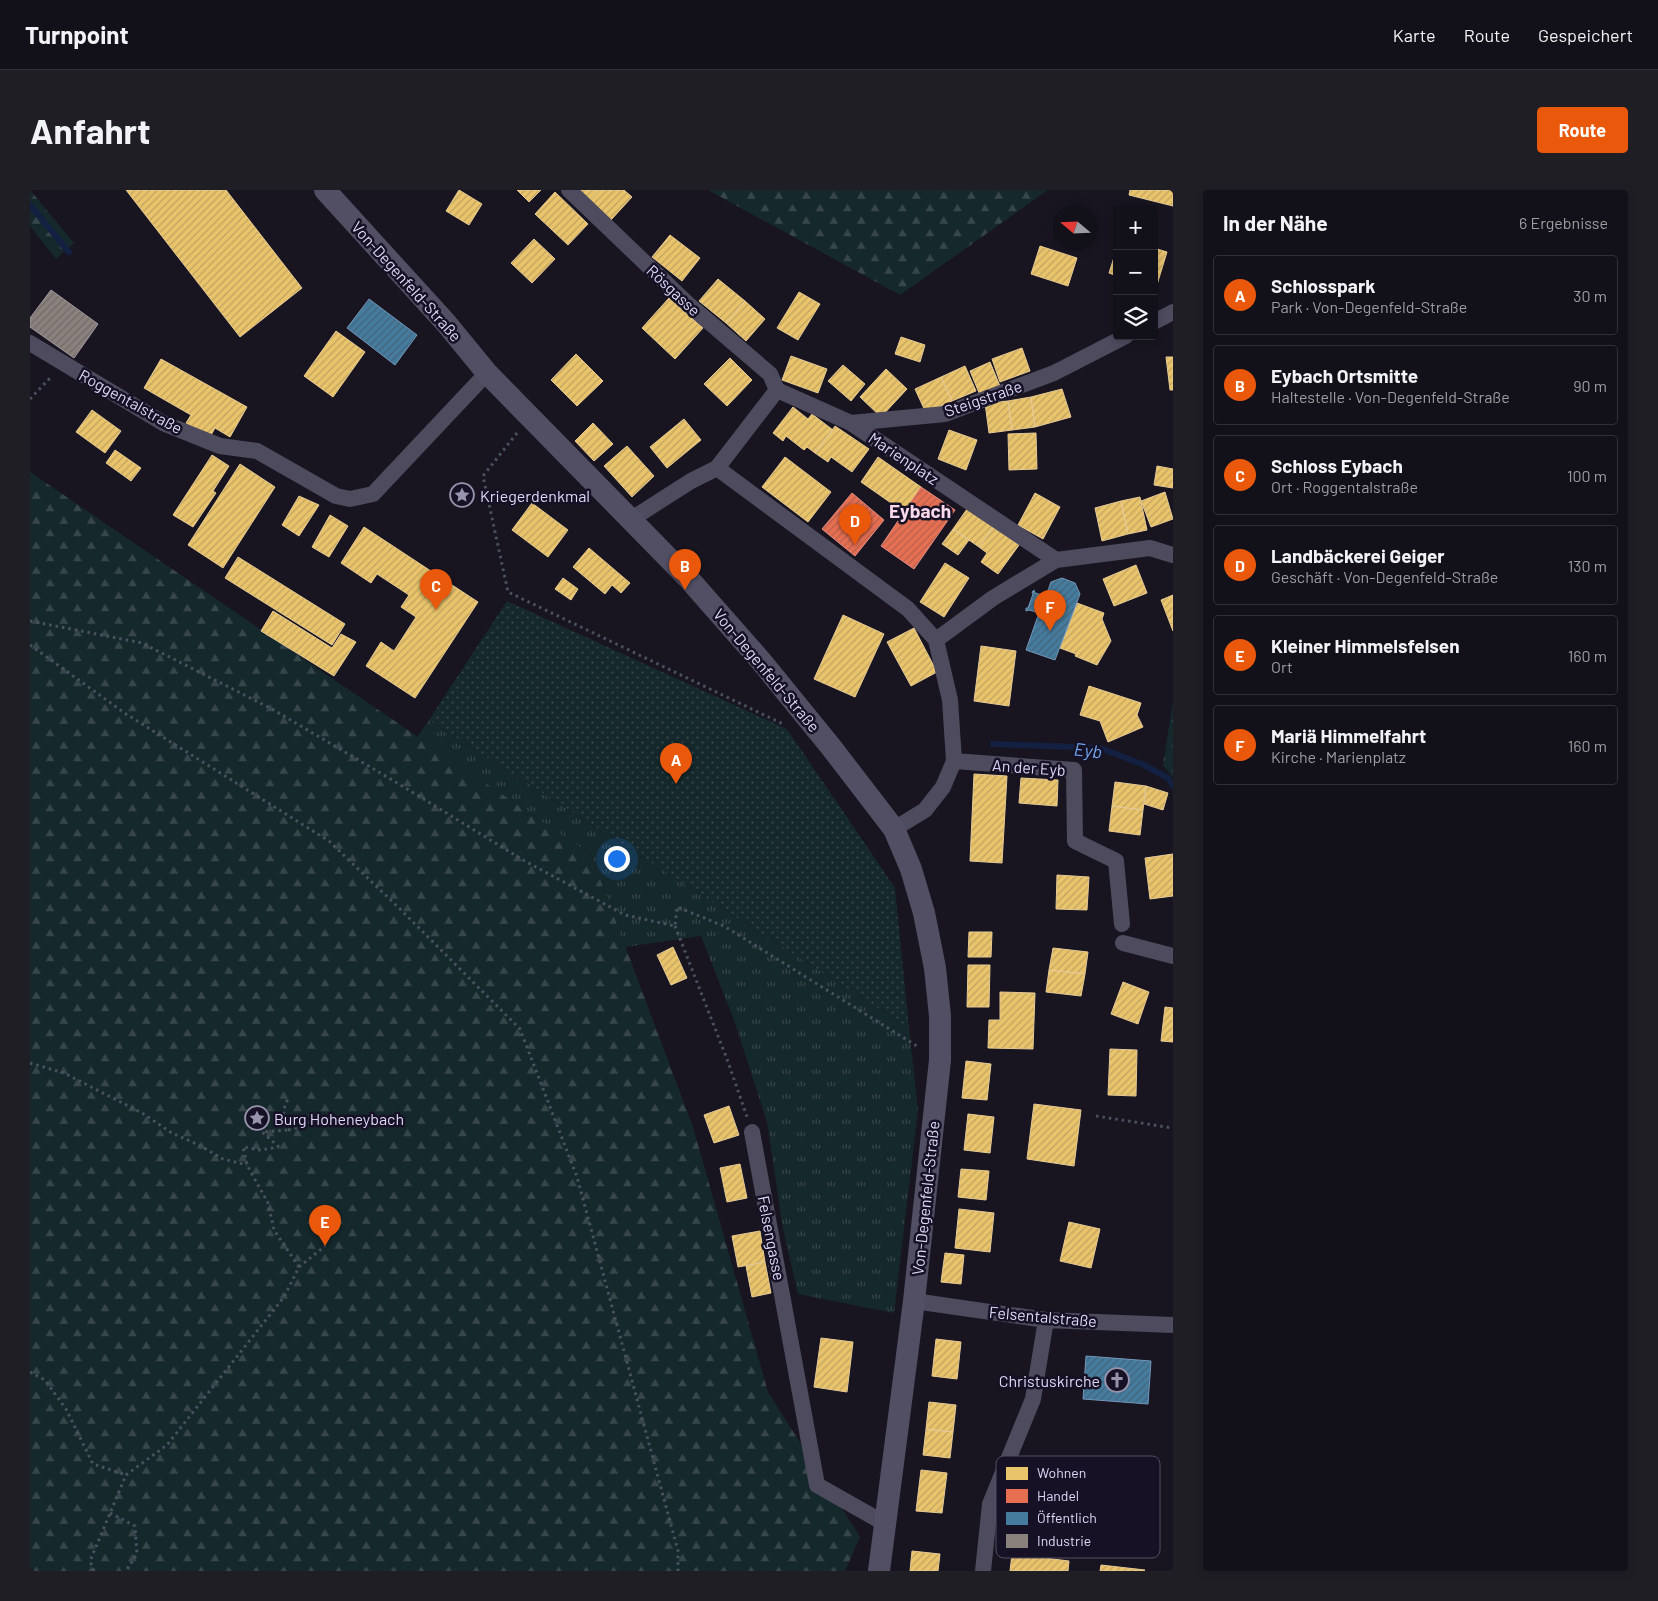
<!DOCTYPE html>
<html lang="de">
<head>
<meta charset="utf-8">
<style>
  body { margin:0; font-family:Barlow,sans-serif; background:#1f1e25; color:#f1f3f6 }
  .controls { position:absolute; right:15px; top:15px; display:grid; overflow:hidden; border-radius:5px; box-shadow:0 2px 8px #0003 }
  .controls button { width:45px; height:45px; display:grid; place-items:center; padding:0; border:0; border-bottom:1px solid #313037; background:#121018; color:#f1f3f6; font:25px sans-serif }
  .compass { position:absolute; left:1023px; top:15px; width:45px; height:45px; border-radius:50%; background:#121018; box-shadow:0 2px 8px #0003; rotate:289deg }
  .you { position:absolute; left:586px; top:668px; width:18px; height:18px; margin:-12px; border:4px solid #fff; border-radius:50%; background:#1a73e8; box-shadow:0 0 0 8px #1a73e833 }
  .badge { display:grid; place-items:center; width:32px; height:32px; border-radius:50%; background:#ea580c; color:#fff; font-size:16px; font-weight:700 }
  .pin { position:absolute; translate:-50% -41px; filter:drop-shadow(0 1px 2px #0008) }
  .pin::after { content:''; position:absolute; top:26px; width:18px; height:15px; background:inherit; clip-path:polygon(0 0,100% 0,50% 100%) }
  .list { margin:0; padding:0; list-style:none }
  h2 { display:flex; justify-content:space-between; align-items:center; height:65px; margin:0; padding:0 20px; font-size:21px }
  h2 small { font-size:16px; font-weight:400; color:#9c9da2 }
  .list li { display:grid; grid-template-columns:32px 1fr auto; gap:15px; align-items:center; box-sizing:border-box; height:80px; margin:0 10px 10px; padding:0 10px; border:1px solid #313037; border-radius:5px }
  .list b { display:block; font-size:19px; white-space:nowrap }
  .list p { margin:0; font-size:16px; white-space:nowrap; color:#9c9da2 }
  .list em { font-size:16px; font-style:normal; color:#9c9da2 }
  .icon { flex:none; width:28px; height:28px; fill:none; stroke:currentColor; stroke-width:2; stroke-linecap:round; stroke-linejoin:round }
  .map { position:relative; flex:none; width:1143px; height:1381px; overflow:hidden; border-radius:5px }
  header { display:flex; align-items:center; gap:30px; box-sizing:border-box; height:70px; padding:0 25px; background:#121018; border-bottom:1px solid #313037 }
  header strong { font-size:24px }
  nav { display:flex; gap:28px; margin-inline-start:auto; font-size:18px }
  .intro { display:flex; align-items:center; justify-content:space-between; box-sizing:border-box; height:120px; padding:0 30px }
  h1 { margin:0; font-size:35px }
  .button { padding:12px 22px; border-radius:5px; background:#ea580c; color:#fff; font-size:18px; font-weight:700 }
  main { display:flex; gap:30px; padding:0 30px }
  aside { flex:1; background:#121018; border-radius:5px; box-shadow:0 2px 8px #0003 }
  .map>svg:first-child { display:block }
  .grass { fill:url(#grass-tufts) }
  .forest { fill:url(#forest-firs) }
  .park { fill:url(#park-dots) }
  .homes { fill:url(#homes-hatch); stroke:#e6ca96 }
  .shops { fill:url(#shops-hatch); stroke:#e58e84 }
  .public { fill:url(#public-hatch); stroke:#7397b9 }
  .industry { fill:url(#industry-hatch); stroke:#a49ba2 }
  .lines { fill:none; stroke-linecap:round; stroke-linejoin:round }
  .stream { stroke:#132042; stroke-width:6 }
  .path { stroke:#4a525f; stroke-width:3; stroke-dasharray:2.5 4; stroke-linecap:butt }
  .street { stroke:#4e4b5f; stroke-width:16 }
  .secondary { stroke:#524f65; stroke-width:22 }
  .labels { text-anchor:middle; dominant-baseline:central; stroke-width:5; stroke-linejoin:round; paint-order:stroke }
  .street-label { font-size:16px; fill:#dfd8fb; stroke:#161124 }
  .poi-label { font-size:16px; fill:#dfd8fb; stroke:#161124; text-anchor:start }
  .water-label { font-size:18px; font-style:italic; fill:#70a7f0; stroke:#161124 }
  .quarter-label { font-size:19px; font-weight:bold; fill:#fbd9eb; stroke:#161124 }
  .key { fill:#161124; stroke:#524d64; stroke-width:1 }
  .key-label { font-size:14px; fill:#dfd8fb }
</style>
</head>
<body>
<header>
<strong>Turnpoint</strong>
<nav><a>Karte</a><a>Route</a><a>Gespeichert</a></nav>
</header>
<div class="intro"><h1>Anfahrt</h1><a class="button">Route</a></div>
<main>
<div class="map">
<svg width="1143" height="1381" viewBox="0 0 1143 1381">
  <defs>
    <pattern id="grass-tufts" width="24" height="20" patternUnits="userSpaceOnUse" patternTransform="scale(1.25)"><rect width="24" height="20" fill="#15282b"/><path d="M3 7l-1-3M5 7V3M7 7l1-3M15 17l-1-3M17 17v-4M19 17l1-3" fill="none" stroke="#37464b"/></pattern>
    <pattern id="forest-firs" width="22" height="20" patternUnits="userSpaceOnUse" patternTransform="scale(1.25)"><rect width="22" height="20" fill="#15282b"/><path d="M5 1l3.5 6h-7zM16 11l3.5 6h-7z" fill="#37464b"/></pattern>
    <pattern id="park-dots" width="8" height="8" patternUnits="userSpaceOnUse" patternTransform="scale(1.25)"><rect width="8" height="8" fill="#15282b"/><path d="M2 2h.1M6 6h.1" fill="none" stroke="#37464b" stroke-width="1.8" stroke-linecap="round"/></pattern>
    <pattern id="homes-hatch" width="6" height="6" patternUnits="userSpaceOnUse" patternTransform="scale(1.25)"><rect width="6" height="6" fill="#e9c46a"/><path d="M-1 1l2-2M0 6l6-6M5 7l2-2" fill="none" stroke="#c0a362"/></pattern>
    <pattern id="shops-hatch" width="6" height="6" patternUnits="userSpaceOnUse" patternTransform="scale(1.25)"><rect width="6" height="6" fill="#e76f51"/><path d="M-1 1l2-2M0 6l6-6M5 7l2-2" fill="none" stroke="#b6614f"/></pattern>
    <pattern id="public-hatch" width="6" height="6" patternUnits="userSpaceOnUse" patternTransform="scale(1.25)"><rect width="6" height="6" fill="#457b9d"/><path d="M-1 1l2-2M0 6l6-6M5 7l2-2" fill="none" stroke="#44647c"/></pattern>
    <pattern id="industry-hatch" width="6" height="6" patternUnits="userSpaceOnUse" patternTransform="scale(1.25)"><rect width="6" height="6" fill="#8a817c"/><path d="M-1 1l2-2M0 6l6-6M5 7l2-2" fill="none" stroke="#716b6b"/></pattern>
  </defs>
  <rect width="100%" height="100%" fill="#181520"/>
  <path class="grass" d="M1143,511V588L1133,575Z
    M399,530L879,838L888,920L864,1123L768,1104L753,1039L737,932L704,830L671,746L595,757L561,665L387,547Z"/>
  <path class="forest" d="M0,0L44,53L26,69L0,36Z
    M678,0H1018L870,105Z
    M0,282L561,665L663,937L738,1202L830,1347L815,1381H0Z"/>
  <path class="park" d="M477,411L757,539L865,698L879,838L399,530Z"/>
  <path class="homes" d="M96,0H196L272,98L210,147Z
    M429,0L452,14L439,35L416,21Z
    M487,0H511L499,12Z
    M547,0H570L559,11Z
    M570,0H594L602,7L580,31L559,11Z
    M1100,0H1143V16L1099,5Z
    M525,2L558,34L538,55L505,24Z
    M640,45L670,68L652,91L622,67Z
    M504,49L525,69L502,93L481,73Z
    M1010,56L1047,68L1038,96L1001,84Z
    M1087,58V86L1079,83Z
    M1124,58L1137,62L1126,98L1124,97Z
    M688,89L715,111L696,133L669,111Z
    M769,102L790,114L768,150L747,138Z
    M639,108L673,138L645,169L612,138Z
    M715,111L735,129L716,151L696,133Z
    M306,141L335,162L303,207L274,186Z
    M871,147L895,155L890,172L865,164Z
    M992,158L1000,181L970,192L962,169Z
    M546,164L573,191L547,216L521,190Z
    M761,166L797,179L788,203L752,190Z
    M1136,167H1143V200H1140Z
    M700,168L722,190L697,216L674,194Z
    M131,169L217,217L200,247L185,238L180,247L156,233L161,225L114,198Z
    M960,172L970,196L950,205L940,181Z
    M813,175L835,194L821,211L798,191Z
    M935,176L946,201L922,211L911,187Z
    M856,179L877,199L851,227L830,207Z
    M911,187L922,211L896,223L885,199Z
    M1032,199L1041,227L1005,237L1001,207Z
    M1001,207L1005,237L982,240L978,211Z
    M978,211L982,240L959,243L955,213Z
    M763,217L778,229L782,224L803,240L785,263L777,257L774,260L756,246L753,251L743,243Z
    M62,220L91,241L75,263L46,242Z
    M654,229L671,250L637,278L620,257Z
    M563,233L583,254L564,271L545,251Z
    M805,236L839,259L822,282L801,267L798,272L785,263Z
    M919,240L947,250L936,280L908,269Z
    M1006,243L1007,279L979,280L978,244Z
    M597,256L624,286L602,307L574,276Z
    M85,260L111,278L101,291L76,273Z
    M182,265L199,276L183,301L186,303L163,337L143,325Z
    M755,267L801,302L778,332L732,297Z
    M848,267L891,297L874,322L831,292Z
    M210,274L245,297L193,378L158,355Z
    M1127,276L1143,279V298L1124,295Z
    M1135,302L1143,329L1121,337L1111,311Z
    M1005,303L1030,317L1013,349L988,335Z
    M269,306L289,315L269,346L252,335Z
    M1110,307L1117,340L1098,344L1091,311Z
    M1091,311L1098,344L1072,351L1065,318Z
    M502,313L538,340L518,367L482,340Z
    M937,319L963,337L949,357L923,339Z
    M300,325L318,336L299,367L282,357Z
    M334,337L448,412L385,508L336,476L351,452L364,461L386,427L371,417L379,405L347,384L341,393L311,373Z
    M963,337L989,355L968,384L951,372L957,363L949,357Z
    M923,339L939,350L928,365L912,354Z
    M559,358L600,393L591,403L582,395L575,404L543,377Z
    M208,367L315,434L302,455L195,388Z
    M915,373L939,388L914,427L890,412Z
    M1106,375L1117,403L1084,416L1073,389Z
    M533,388L548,399L541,410L525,399Z
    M1143,405V441L1131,410Z
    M1047,413L1074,423L1072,429L1081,451L1067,475L1045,466L1046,464L1030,458Z
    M243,421L302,458L311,444L326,452L304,486L231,441Z
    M813,425L854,444L825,507L784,489Z
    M884,438L907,482L881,496L857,452Z
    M951,456L986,461L979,516L944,511Z
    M1059,496L1111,513L1107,525L1113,537L1078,552L1070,531L1050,525Z
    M944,584L977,586L972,673L940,671Z
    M991,588L1028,590L1027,616L989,613Z
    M1085,592L1116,596L1113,620L1082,616Z
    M1116,596L1138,603L1133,620L1114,614Z
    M1082,616L1113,620L1110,645L1079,641Z
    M1143,664V706L1120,709L1115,668Z
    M1027,685L1059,687L1057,720L1026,719Z
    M939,742H962L961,767H938Z
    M643,757L657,788L641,795L627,765Z
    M1023,758L1058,762L1055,784L1019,780Z
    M938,775H960L959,817H937Z
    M1019,780L1055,784L1051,806L1016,802Z
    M1093,792L1119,802L1108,834L1081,824Z
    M970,802L1005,803L1003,859L958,858L959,830H970Z
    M1135,817L1143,818V852L1131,851Z
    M1080,859L1107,860L1106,906L1078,905Z
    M936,871L961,874L957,910L932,908Z
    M1004,914L1051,920L1044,976L997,969Z
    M699,916L709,945L684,953L674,925Z
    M938,924L964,927L960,963L934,960Z
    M710,974L717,1008L697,1012L690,978Z
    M931,979L959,981L956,1010L928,1007Z
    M929,1019L964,1023L960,1062L925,1058Z
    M1039,1032L1070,1039L1061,1078L1030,1071Z
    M730,1041L735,1072L708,1077L702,1046Z
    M915,1063L934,1065L931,1094L911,1092Z
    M735,1072L741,1103L722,1107L716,1076Z
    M791,1148L823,1152L817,1202L784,1197Z
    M906,1149L931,1152L927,1189L902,1186Z
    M899,1212L926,1215L923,1242L896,1239Z
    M896,1239L923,1242L920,1268L893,1265Z
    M891,1280L917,1283L912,1323L886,1321Z
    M882,1361L910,1364L908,1381H880Z
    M982,1364L1039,1371L1038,1381H980Z
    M1071,1375L1115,1380L1114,1381H1070Z"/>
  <path class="shops" d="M891,297L925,320L884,379L851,356Z
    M822,303L854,330L825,366L792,339Z"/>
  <path class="public" d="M339,109L387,145L365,175L317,138Z
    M1032,388L1045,393L1050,404L1025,470L996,460L1009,423L999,420L996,421V418H998L1003,404L1002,402L1004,400L1005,403L1016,406L1021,392Z
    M1056,1166L1121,1171L1118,1214L1053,1209Z"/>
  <path class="industry" d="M21,100L68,134L44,168L0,137V128Z"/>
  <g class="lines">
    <path class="stream" d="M0,15L39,62
      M963,554L1070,558L1112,574L1138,588L1143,596"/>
    <path class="path" d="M0,209L22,186
      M487,243L453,286L478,402L753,534
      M0,431L112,453L242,519L369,594L493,670L595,725L645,736L647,717L694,736L890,858
      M0,455L96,524L299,651L369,718L490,839L547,987L648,1361V1381
      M645,736L697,869L717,927
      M0,873L34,883L112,923L142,943L169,955L193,969L217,975
      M1066,926L1143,938
      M258,940C270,938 276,934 281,922
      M249,957L232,942L258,940L253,921L259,906
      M269,1077L295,1056
      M0,1182L15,1190L36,1219L63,1274L96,1285
      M80,1323L105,1336L107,1364L96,1381
      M64,1381L60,1371L96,1285L137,1255L254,1107L269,1077L244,1040L238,1013L217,975L213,957L230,960L249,957"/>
    <path class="street" d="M539,0L658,114L740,184L747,200
      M1124,132L1143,122
      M0,153L133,233L190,256L227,261L306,306L320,309L343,304L457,183
      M747,200L821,233L915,224L1024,183L1096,146
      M821,233L1026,370
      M687,278L878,419L906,450L920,510L924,571L913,597L895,620L864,639
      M600,330L661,291L687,278L747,200
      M906,450L963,408L1026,370L1120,358L1143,365
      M924,571L1044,580L1045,651L1086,671L1092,734
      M1093,753L1143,766
      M722,942L787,1295L854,1333
      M884,1111L1016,1130L1143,1135
      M953,1381L960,1314L1003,1209L1016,1130"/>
    <path class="secondary" d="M295,0L416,133L457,183L658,388L731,471L801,557L864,639L881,679L894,723L905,778L910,826V870L884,1111L849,1381"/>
  </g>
  <defs>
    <g id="sight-ring" transform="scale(1.25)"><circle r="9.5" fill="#161124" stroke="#9994ae" stroke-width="1.5"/><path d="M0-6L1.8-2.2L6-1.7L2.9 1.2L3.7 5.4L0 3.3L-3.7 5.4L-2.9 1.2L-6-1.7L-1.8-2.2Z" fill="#9994ae"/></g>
    <g id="church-ring" transform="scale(1.25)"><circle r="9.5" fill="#161124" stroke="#9994ae" stroke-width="1.5"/><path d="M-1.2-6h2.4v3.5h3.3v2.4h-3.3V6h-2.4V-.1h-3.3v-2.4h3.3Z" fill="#9994ae"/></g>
  </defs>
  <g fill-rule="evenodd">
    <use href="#sight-ring" x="432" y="305"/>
    <use href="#sight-ring" x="227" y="928"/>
    <use href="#church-ring" x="1087" y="1190"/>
  </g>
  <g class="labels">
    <g class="street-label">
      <text transform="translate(377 91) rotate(48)">Von-Degenfeld-Straße</text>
      <text transform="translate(644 100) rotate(43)">Rösgasse</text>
      <text transform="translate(953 208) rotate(-19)">Steigstraße</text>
      <text transform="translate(101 211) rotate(29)">Roggentalstraße</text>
      <text transform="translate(874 268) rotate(34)">Marienplatz</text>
      <text transform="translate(737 480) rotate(50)">Von-Degenfeld-Straße</text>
      <text transform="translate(999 577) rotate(4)">An der Eyb</text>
      <text transform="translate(895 1008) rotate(-84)">Von-Degenfeld-Straße</text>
      <text transform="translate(742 1048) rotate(79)">Felsengasse</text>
      <text transform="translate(1013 1126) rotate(5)">Felsentalstraße</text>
    </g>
    <g class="poi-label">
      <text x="450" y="305">Kriegerdenkmal</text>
      <text x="244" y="928">Burg Hoheneybach</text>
      <text x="1070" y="1190" text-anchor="end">Christuskirche</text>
    </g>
    <g class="water-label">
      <text transform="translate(1058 560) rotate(7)">Eyb</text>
    </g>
    <g class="quarter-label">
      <text x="890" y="320">Eybach</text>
    </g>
  </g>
  <rect x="966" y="1266" width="164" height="102" rx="8" class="key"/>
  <rect x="976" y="1277" width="22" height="13" fill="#e9c46a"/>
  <rect x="976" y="1299" width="22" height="14" fill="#e76f51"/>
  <rect x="976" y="1322" width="22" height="13" fill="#457b9d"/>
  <rect x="976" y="1344" width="22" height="14" fill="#8a817c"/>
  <g class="key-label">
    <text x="1007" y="1288">Wohnen</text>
    <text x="1007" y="1311">Handel</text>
    <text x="1007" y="1333">Öffentlich</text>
    <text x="1007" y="1356">Industrie</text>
  </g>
</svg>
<div class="controls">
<button>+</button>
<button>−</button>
<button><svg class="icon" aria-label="layers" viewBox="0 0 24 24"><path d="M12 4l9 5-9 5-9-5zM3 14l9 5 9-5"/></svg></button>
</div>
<svg class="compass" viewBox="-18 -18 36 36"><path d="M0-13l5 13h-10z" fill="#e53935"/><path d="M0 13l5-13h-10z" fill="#9c9da2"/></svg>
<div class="you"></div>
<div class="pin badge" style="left:646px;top:594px">A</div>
<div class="pin badge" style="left:655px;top:400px">B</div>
<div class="pin badge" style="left:406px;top:420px">C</div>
<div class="pin badge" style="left:825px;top:355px">D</div>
<div class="pin badge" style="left:295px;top:1056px">E</div>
<div class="pin badge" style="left:1020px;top:441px">F</div>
</div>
<aside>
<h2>In der Nähe<small>6 Ergebnisse</small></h2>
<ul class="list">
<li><span class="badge">A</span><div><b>Schlosspark</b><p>Park · Von-Degenfeld-Straße</p></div><em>30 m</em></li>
<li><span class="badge">B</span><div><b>Eybach Ortsmitte</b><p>Haltestelle · Von-Degenfeld-Straße</p></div><em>90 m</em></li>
<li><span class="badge">C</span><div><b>Schloss Eybach</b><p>Ort · Roggentalstraße</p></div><em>100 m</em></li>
<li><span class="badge">D</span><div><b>Landbäckerei Geiger</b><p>Geschäft · Von-Degenfeld-Straße</p></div><em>130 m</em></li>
<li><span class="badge">E</span><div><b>Kleiner Himmelsfelsen</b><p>Ort</p></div><em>160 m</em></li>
<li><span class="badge">F</span><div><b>Mariä Himmelfahrt</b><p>Kirche · Marienplatz</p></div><em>160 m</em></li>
</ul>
</aside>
</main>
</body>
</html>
